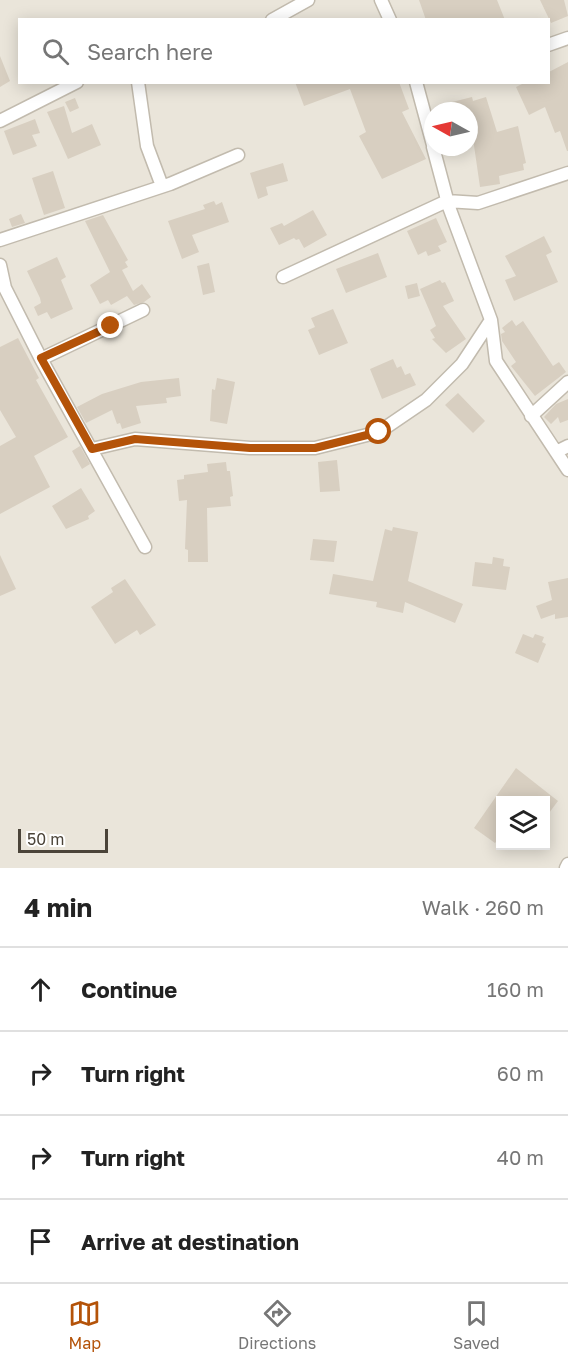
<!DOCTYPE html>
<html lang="en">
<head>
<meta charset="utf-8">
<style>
  body { margin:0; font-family:"Golos Text",sans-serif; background:#f6f6f6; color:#222 }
  .controls { position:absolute; right:18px; bottom:18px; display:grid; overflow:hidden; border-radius:0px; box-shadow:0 3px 15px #0003 }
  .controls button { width:54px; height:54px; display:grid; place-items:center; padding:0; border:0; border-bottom:2px solid #e0e0e0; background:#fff; color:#222; font:30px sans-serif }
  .compass { position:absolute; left:424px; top:102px; width:54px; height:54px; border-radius:50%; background:#fff; box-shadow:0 3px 15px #0003; rotate:278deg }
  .scale { position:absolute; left:18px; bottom:15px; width:90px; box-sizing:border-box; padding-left:6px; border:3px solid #4b4439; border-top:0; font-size:16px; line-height:21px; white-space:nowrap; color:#4b4439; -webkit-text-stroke:4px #fff; paint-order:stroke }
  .stop { position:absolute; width:18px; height:18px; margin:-14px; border:4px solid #b45309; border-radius:50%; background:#fff }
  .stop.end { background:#b45309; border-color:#fff; box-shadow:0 2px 6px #0008 }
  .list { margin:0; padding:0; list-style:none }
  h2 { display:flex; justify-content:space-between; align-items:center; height:78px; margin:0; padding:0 24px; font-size:26px }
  h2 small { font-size:20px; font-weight:400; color:#767676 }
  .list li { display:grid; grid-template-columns:39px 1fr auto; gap:18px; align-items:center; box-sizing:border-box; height:84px; padding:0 24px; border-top:2px solid #e0e0e0 }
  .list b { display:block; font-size:22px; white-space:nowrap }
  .list em { font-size:20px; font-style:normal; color:#767676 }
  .icon { flex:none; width:33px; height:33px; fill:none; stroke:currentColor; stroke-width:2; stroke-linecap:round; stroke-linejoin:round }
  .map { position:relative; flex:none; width:568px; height:868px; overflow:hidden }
  .search { position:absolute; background:#fff; box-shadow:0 3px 15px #0003; left:18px; right:18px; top:18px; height:66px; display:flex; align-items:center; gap:15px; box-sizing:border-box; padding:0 21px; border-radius:0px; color:#767676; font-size:22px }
  .sheet { height:414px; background:#fff }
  nav { display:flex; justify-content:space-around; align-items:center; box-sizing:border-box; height:84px; border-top:2px solid #e0e0e0; background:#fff; font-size:16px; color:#767676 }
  nav a { display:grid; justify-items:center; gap:3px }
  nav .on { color:#b45309 }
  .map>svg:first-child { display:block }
  .residential { fill:#eae5da; fill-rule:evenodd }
  .building { fill:#d8cfc1 }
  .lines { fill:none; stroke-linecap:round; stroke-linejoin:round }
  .minor-casing { stroke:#c2bbae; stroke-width:15 }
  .minor { stroke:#fff; stroke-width:12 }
  .route { stroke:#b45309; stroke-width:8 }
</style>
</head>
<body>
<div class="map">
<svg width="568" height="868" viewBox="0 0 568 868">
  <rect width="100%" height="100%" fill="#f6f3ec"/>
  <path class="residential" d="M0,0H568V868H0ZM20,20H548V82H20ZM433,111H469V147H433ZM500,800H546V846H500Z"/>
  <path class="building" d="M419,0H497L505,20H426Z
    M540,0H564L568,16L551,23Z
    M0,56L10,81L0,87Z
    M568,62V151H567L560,131L555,133L545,107L529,115L516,87L526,82H549V72Z
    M295,82H399L409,109L402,112L426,159L382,179L359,136L366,132L350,89L304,106Z
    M472,97L473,101L486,97L497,132L518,126L526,163L523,164L524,170L499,176L500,184L480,187L469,111H449L453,108L452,102Z
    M75,98L79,108L70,112L65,102Z
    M64,106L72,133L92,124L101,145L68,159L47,112Z
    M35,119L40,133L32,135L37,146L13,155L4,131Z
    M283,163L288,181L266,187L268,195L258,199L250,173Z
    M53,171L65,208L44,215L32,178Z
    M214,201L216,205L222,202L229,222L192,235L199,252L182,259L168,221L205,209L203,205Z
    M313,210L327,235L304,248L299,239L296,240L294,238L279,245L270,228L282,223L284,226Z
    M21,214L25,223L12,227L9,219Z
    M103,215L128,260L125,262L128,267L122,270L133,291L142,284L151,297L144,302L134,305L127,296L111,305L108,300L100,304L90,285L110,272L85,221Z
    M436,218L447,242L438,246L441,251L428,256L426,251L418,255L407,231Z
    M544,236L552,252L546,255L558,282L514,301L505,280L516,276L505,256Z
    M378,253L387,277L346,293L336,269Z
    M57,257L66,277L61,280L73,309L51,319L47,312L38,316L34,307L41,303L40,298L27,271Z
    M209,263L215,292L203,295L197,266Z
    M440,280L442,283L445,282L454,301L443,306L466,339L446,353L432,339L435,338L430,330L436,326L420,289Z
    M417,283L420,296L408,299L405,286Z
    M333,309L348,343L319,355L308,330L315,327L311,318Z
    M512,320L516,326L523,321L553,366L559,362L566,372L535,396L511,366L516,362L502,341L501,334L505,332L502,328Z
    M18,338L39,378L36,380L68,437L34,456L50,487L0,514V446L16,437L0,410V347Z
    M393,359L397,368L401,366L405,375L410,373L416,385L382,399L370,369Z
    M179,378L181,396L166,398L167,403L136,406L141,423L122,429L120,423L117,424L112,410L86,423L77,407L102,394L141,382Z
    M217,378L235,382L227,424L210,421L212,389L215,390Z
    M458,393L485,421L473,433L445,405Z
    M568,399V420L560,423L558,417L551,424L544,417L556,404Z
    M80,446L90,464L82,469L72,451Z
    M337,460L340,491L320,492L318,462Z
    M226,462L227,471H230L233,496L230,497L231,506L207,508L208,562H188V550L185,549L187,500L179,501L177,480L184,479V475L208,472L207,464Z
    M81,488L95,511L88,516L89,519L66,529L52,506Z
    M393,527L418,532L408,581L463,604L455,623L405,602L403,613L376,607L377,602L329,594L333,574L373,581L385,529L392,531Z
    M313,539L337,541L334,562L310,560Z
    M0,555L16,589L0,596Z
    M493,557L504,559L503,566L510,567L506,590L472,586L475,562L492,564Z
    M568,578V617L555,619V614L541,619L536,606L552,600L548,582Z
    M125,579L156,625L140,635L137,630L115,644L91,607L113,592L111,588Z
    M523,634L533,638L535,634L544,637L542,642L546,644L538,663L515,653Z
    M516,768L558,801L546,817V801H501V836L495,843L474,828Z"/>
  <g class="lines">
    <g class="minor-casing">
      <path id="minor" d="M381,0L390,20
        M272,20L308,0
        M548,45L568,38
        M138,82L147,146L162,186
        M416,82L433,145
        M0,121L77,82
        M433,147L449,207L491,320L496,361L568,470
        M0,240L170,184L238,155
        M0,265L5,288L41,359L145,547
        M283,277L447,201L478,203L568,173
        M41,359L143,310
        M531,416L568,382
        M92,449L135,439L250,448H315L379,432L426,400L462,364L491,320
        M556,452L568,446
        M566,868L568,864"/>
    </g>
    <use href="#minor" class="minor"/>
  </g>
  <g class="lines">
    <path class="route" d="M111,326L41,358L92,449L135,439L250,448H315L379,432"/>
  </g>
</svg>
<div class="controls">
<button><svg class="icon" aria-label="layers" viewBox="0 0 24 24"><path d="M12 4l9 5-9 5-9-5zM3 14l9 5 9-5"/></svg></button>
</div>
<svg class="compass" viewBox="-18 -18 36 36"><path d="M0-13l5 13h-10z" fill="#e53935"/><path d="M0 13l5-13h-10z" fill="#767676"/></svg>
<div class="scale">50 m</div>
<div class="stop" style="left:379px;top:432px"></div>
<div class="stop end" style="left:111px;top:326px"></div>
<div class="search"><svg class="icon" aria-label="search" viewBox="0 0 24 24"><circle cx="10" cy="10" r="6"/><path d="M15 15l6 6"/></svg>Search here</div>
</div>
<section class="sheet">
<h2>4 min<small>Walk · 260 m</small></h2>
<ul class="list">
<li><svg class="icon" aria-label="ahead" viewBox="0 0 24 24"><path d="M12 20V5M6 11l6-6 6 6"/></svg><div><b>Continue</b></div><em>160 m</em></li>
<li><svg class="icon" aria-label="right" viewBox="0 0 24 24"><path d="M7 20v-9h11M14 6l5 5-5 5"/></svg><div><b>Turn right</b></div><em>60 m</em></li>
<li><svg class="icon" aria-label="right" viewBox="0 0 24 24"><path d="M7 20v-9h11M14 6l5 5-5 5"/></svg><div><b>Turn right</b></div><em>40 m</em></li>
<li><svg class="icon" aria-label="arrive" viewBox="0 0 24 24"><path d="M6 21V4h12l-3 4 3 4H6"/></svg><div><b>Arrive at destination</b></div></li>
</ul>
</section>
<nav>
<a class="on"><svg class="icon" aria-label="map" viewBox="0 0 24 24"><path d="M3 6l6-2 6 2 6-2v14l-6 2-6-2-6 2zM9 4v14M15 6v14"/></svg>Map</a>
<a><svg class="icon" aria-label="directions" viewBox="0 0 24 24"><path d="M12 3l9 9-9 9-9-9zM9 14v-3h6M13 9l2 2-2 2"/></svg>Directions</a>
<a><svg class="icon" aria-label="saved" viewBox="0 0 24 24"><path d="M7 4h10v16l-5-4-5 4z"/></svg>Saved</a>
</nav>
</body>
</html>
